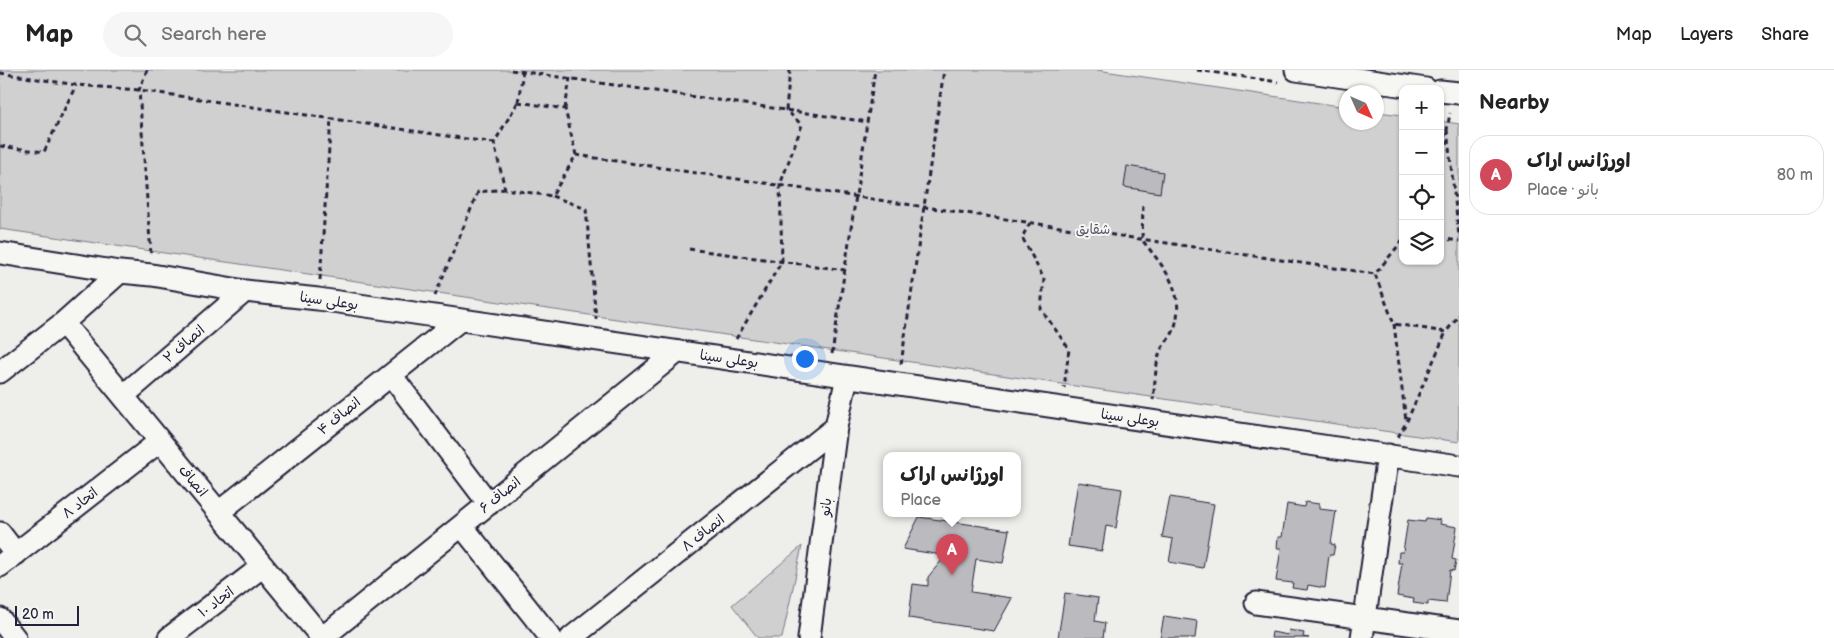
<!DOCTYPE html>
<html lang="en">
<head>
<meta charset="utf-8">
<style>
  body { margin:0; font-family:"Balsamiq Sans","Playpen Sans Arabic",sans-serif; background:#f6f6f6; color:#222 }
  .controls { position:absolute; right:15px; top:15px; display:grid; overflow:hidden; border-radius:10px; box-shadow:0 1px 4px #0004 }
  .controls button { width:45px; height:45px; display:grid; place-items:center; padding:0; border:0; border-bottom:1px solid #e0e0e0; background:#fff; color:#222; font:25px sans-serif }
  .compass { position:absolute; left:1339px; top:15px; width:45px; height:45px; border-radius:50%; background:#fff; box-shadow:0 1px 4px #0004; rotate:135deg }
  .scale { position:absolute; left:15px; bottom:12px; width:64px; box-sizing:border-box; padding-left:5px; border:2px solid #22223b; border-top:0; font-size:14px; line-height:18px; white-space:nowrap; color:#22223b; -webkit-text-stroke:4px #f6f6f2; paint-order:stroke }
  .you { position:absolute; left:804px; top:288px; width:18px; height:18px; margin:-12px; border:4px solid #fff; border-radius:50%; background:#1a73e8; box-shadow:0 0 0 8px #1a73e833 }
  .badge { display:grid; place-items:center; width:32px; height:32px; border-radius:50%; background:#d1495b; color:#fff; font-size:16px; font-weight:700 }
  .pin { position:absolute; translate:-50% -41px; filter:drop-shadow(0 1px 2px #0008) }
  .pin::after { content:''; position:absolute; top:26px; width:18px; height:15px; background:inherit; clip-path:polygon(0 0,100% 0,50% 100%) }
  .popup { position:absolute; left:883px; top:382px; width:138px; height:65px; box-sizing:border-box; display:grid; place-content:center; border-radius:10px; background:#fff; filter:drop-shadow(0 1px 4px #0005); font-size:16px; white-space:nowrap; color:#767676 }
  .popup b { font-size:19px; color:#222 }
  .popup::after { content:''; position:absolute; left:50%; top:100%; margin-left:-10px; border:10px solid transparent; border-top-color:#fff }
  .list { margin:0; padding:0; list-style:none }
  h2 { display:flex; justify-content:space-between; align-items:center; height:65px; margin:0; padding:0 20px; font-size:21px }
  h2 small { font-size:16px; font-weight:400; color:#767676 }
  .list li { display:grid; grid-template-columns:32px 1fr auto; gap:15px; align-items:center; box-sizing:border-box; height:80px; margin:0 10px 10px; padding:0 10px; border:1px solid #e0e0e0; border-radius:20px }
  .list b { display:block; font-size:19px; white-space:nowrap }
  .list p { margin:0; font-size:16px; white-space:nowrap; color:#767676 }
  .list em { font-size:16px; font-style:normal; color:#767676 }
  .icon { flex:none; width:28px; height:28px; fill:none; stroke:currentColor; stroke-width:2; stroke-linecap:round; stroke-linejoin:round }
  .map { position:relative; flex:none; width:1459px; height:568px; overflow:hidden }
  header { display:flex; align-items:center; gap:30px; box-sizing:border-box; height:70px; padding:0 25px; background:#fff; border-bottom:1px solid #e0e0e0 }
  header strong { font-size:24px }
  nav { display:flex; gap:28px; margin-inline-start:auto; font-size:18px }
  .search { width:350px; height:45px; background:#f6f6f6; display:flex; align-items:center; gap:12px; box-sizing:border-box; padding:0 18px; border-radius:28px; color:#767676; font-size:19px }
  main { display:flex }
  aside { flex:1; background:#fff }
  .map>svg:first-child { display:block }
  .green { fill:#d0d0d1; stroke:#797986 }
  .building { fill:#bbbbbf; stroke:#22223b }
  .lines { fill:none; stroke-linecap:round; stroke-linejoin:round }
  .minor-casing { stroke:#22223b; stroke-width:25 }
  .path { stroke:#22223b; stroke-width:3; stroke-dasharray:5 4; stroke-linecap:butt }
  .minor { stroke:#f6f6f2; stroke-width:21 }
  .labels { text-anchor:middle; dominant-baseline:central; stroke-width:4; stroke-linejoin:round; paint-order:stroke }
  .park-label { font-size:14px; fill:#565668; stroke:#f6f6f2 }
  .street-label { font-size:14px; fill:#22223b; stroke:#f6f6f2 }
</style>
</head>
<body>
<header>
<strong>Map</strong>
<div class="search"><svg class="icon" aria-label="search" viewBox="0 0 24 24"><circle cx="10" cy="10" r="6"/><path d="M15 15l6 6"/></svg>Search here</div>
<nav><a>Map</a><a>Layers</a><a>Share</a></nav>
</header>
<main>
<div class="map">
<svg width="1459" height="568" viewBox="0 0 1459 568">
  <rect width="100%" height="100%" fill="#eeeeeb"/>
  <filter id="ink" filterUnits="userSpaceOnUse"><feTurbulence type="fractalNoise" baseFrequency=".02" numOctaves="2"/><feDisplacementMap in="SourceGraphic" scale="10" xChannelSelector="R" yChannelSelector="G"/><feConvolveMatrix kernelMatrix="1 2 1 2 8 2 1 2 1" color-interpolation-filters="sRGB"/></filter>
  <g filter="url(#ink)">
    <path class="green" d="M0,0H1097L1346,37V52H1376L1377,42L1403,45V191H1440V51L1459,54V372L0,159Z
      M802,476L782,568H758L732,535Z"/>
    <path class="building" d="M1127,96L1163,102L1160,123L1124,117Z
      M1078,412L1122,419L1116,458L1106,456L1102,481L1068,476Z
      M1170,427L1214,434L1203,498L1169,492L1173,469L1162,467Z
      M1305,432L1319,434V439L1336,441L1331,474L1335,475L1333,485H1329L1325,518L1308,515L1307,520L1292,518L1293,513L1276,511L1281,478H1277L1278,467H1282L1287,434L1304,437Z
      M919,447L1009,460L1003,493L976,489L971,522L1012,528L994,561L909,548L913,514L928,516V507L942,490V485L903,479Z
      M1426,448L1441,450L1440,454L1457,457L1452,489L1456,490L1454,501L1450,500L1446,533L1428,531V535L1413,533L1414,529L1397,526L1402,493H1398L1399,482H1403L1408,450L1425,452Z
      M1065,523L1098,528L1095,551L1105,553L1103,568H1058Z
      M1164,546L1197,551L1195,568H1160Z
      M1289,560L1304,563L1303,567L1309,568H1271L1272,562L1288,565Z"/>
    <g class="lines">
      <g class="minor-casing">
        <path id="minor" d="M1296,0L1426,19
          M1440,21L1459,23
          M0,183L120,202L152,205L245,221L318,229L1459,396
          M63,253L322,568
          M0,302L63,253L120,202
          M391,305L489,434
          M123,326L245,221
          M219,442L460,250
          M462,456L551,568
          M0,463L16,484
          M0,496L160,371
          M1256,533L1459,561
          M0,549L15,568
          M169,568L263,496
          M322,568L677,282
          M571,568L836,357
          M809,568L836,357L847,307
          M1362,568L1388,385"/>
      </g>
      <path class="path" d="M147,0L139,20L151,185
        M511,0L868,52
        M1197,0L1278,12
        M0,3L76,15L139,20L494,73
        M518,32L565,39L576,85L552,126L505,119L494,73Z
        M518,32L523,2
        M565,39L570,8
        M1447,60L1459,166
        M0,76L44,82L76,15
        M1440,78L1447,60L1450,43
        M576,85L1375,204
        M552,126L586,139L596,249
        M1143,136L1142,170C1164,197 1188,224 1173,262C1169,270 1161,276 1159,285C1155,299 1155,315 1153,330
        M1030,153L1022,167L1044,209L1041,239L1069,279L1064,318
        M1440,168L1459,171
        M1403,170L1375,204L1394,254L1446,262L1459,245
        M689,179L845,200
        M320,210L331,48
        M435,226L478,122L505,119
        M1394,254L1406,351
        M736,269L782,191L780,115L802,55L786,40L790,0
        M832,284L875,0
        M901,294L944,0
        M1398,367L1407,351L1446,262"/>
      <use href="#minor" class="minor"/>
    </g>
  </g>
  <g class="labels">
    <g class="park-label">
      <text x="1093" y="159">شقایق</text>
    </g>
    <g class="street-label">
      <text transform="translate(329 231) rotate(8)">بوعلی سینا</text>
      <text transform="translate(184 274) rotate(-41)">انصاف ۲</text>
      <text transform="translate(729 289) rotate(8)">بوعلی سینا</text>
      <text transform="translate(339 346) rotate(-39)">انصاف ۴</text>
      <text transform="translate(1130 348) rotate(8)">بوعلی سینا</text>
      <text transform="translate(193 411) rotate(50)">انصاف</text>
      <text transform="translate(500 425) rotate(-39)">انصاف ۶</text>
      <text transform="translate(80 433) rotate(-38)">اتحاد ۸</text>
      <text transform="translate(826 437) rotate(-83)">بانو</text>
      <text transform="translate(703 463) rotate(-38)">انصاف ۸</text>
      <text transform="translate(216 532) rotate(-37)">اتحاد ۱۰</text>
    </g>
  </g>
</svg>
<div class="controls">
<button>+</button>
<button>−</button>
<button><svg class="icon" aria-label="locate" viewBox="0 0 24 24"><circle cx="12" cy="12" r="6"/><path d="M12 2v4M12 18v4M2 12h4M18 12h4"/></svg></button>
<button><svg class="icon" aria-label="layers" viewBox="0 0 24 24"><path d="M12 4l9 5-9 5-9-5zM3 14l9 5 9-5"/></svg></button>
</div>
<svg class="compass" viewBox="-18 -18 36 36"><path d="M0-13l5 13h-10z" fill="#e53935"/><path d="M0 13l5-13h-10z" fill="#767676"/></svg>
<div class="scale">20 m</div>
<div class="you"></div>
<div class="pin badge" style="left:952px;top:505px">A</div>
<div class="popup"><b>اورژانس اراک</b>Place</div>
</div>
<aside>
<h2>Nearby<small></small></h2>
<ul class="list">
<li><span class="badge">A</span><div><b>اورژانس اراک</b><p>Place · بانو</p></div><em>80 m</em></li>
</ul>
</aside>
</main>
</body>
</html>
